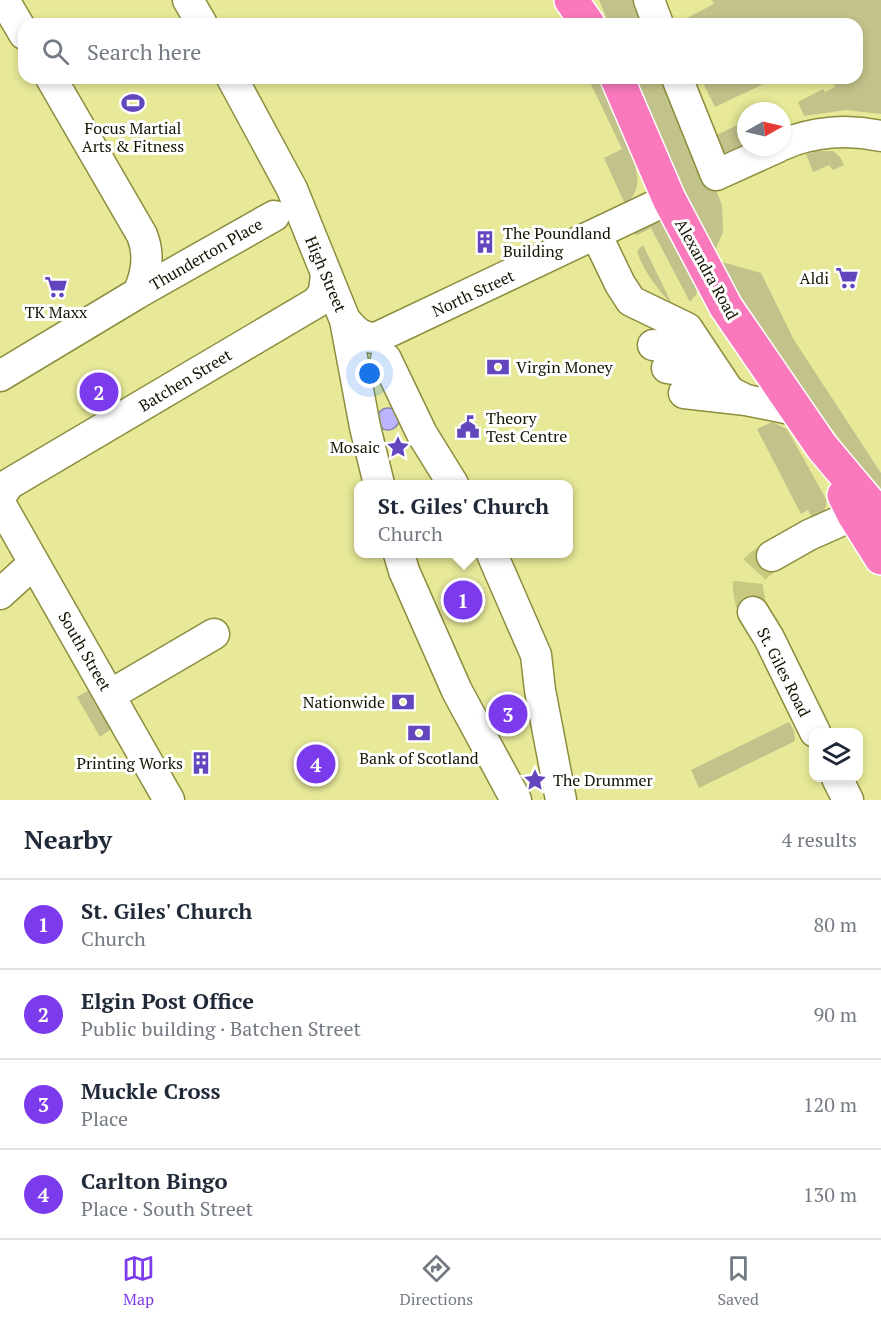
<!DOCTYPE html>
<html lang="en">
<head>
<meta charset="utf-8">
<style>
  body { margin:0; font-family:"PT Serif",serif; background:#f2f2f3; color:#1f2937 }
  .controls { position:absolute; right:18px; bottom:18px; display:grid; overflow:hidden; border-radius:12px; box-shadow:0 3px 9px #0003 }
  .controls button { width:54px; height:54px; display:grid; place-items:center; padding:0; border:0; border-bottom:2px solid #e0e1e3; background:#fff; color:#1f2937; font:30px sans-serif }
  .compass { position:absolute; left:737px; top:102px; width:54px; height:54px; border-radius:50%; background:#fff; box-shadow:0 3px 9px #0003; rotate:82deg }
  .you { position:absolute; left:370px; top:374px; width:21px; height:21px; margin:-15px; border:4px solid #fff; border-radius:50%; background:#1a73e8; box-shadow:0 0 0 9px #1a73e833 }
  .badge { display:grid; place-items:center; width:39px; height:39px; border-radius:50%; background:#7c3aed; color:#fff; font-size:20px; font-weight:700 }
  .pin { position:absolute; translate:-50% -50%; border:3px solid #fff; box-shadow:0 2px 6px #0006 }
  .popup { position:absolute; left:354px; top:480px; width:219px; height:78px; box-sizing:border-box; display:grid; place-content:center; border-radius:12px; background:#fff; filter:drop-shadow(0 2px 4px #0005); font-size:20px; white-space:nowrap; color:#747a83 }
  .popup b { font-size:22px; color:#1f2937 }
  .popup::after { content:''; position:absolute; left:50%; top:100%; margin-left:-12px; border:12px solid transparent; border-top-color:#fff }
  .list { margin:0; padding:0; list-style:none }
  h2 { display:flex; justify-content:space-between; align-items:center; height:78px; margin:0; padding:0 24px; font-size:26px }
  h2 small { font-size:20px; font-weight:400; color:#747a83 }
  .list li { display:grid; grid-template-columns:39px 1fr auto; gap:18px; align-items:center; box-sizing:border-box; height:90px; padding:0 24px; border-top:2px solid #e0e1e3 }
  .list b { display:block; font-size:22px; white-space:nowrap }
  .list p { margin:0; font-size:20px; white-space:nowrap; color:#747a83 }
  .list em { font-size:20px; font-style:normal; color:#747a83 }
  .icon { flex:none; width:33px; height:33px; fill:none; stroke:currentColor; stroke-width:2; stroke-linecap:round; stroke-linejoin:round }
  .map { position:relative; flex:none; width:881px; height:800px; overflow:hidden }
  .search { position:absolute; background:#fff; box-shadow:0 3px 9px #0003; left:18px; right:18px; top:18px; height:66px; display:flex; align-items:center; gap:15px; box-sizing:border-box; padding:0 21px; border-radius:18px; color:#747a83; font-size:22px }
  .sheet { height:438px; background:#fff }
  nav { display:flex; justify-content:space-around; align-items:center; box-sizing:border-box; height:84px; border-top:2px solid #e0e1e3; background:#fff; font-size:16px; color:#747a83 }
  nav a { display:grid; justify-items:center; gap:3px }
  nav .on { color:#7c3aed }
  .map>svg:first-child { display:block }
  .green { fill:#c2c38a }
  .water { fill:#bcb4fc; stroke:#8a84b0; stroke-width:1.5 }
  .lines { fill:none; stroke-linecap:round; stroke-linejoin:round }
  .minor-tunnel { stroke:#c7c981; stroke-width:30; stroke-dasharray:30 15; stroke-linecap:butt }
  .minor-casing { stroke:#8c8d3d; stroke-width:33 }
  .highway-casing { stroke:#fff; stroke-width:36 }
  .minor { stroke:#fff; stroke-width:30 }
  .highway { stroke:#f979bc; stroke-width:33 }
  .labels { text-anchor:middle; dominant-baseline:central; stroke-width:6; stroke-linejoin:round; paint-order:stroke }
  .poi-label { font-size:16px; fill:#141400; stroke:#fff; text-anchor:start }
  .street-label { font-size:16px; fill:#141400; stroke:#fff }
</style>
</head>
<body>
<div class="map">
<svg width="881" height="800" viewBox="0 0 881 800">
  <rect width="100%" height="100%" fill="#e7e998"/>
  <path class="green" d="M599,0H642L651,24H609Z
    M712,0H881V114L846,110L804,116L798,102L823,89L825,92L835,87L833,83L836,82L835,78H857V24H675L714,4Z
    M588,78H601C610,100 641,164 637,185C636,193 631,200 625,204L604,158L622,149Z
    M633,78H672L722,205L723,232L714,253L665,152Z
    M703,78H776L715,107L703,83L692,88L690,83Z
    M746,121V145L731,152H724L719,148L714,136Z
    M818,151H833L840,157L844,165L833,170L829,165L813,172L806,154Z
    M653,218L660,221L667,228L698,287L696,295L690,302L651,228L637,235L624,231Z
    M643,245L673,306C658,289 644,273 637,251Z
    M719,261L761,273L794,340L881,473V493L766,344Z
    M772,422L787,429L826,499C828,510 821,514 813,519L808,510L801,514L757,429Z
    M93,688L115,726L100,737L77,697Z
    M789,722L794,731L795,741L699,788L691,770Z"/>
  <path class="water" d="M377 419a11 11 0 1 1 22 0a11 11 0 1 1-22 0Z"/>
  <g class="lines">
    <path class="minor-tunnel" d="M753,612C745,581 743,574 772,556"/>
    <g class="minor-casing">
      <path id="minor" d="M4,0L24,34
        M188,0L202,24
        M649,0L658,24
        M51,78L142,235C150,255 147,274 138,293
        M232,78L292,189L345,320L365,427L379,484
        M677,78L716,175L778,147
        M782,145C813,131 849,129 881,136
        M596,234L620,284L631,301L687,328L727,388L732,393L746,400
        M345,320C355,331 360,338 376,338L669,199
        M653,345L702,351
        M386,359L422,434L453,484
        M667,368L718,376
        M0,376L138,293L274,216
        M684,393L746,400L795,410
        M0,497L9,484L317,302L324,292L326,274
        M0,503L169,800
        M399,554L404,571L457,691L516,800
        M492,554L536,655L540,690L561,800
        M772,556L809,535L854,515
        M0,594L34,563
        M753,612L769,638L815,732
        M110,695L214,634
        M837,778L848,800"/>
    </g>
    <g class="highway-casing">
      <path id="highway" d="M571,0L588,24
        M617,78L669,199L726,307L822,447L881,517
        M844,495L854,515L881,558"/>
    </g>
    <use href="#minor" class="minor"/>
    <use href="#highway" class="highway"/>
  </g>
  <defs>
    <g id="stadium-bare" transform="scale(1.8)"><path d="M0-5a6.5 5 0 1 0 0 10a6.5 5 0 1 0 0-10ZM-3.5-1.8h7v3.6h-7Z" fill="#6346be" stroke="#fff" stroke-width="2.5" paint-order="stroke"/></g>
    <g id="building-bare" transform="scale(1.8)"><path d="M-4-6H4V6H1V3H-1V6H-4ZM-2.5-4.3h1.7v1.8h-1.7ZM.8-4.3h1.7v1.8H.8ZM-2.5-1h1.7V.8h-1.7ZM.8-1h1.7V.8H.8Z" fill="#6346be" stroke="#fff" stroke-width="2.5" paint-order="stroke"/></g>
    <g id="supermarket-bare" transform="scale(1.8)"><path d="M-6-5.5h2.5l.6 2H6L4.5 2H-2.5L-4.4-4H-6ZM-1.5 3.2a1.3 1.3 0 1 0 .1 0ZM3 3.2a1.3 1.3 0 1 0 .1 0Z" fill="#6346be" stroke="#fff" stroke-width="2.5" paint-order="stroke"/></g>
    <g id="bank-bare" transform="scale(1.8)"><path d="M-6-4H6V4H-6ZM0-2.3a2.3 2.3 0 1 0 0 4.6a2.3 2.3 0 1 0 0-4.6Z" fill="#6346be" stroke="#fff" stroke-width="2.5" paint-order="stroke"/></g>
    <g id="civic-bare" transform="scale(1.8)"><path d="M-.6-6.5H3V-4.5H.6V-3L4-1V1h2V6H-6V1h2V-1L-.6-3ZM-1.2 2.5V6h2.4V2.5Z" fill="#6346be" stroke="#fff" stroke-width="2.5" paint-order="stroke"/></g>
    <g id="sight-bare" transform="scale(1.8)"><path d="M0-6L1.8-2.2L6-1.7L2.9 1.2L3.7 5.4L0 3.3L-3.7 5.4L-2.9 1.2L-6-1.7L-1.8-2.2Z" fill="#6346be" stroke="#fff" stroke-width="2.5" paint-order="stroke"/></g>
  </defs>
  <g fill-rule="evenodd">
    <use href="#stadium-bare" x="133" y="103"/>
    <use href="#building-bare" x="485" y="242"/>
    <use href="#supermarket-bare" x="847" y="278"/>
    <use href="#supermarket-bare" x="56" y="287"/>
    <use href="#bank-bare" x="498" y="367"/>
    <use href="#civic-bare" x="468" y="427"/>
    <use href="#sight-bare" x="398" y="447"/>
    <use href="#bank-bare" x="403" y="702"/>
    <use href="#bank-bare" x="419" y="733"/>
    <use href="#building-bare" x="201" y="763"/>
    <use href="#sight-bare" x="535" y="780"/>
  </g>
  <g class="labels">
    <g class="poi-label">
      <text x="133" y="128" text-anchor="middle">Focus Martial<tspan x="133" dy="18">Arts &amp; Fitness</tspan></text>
      <text x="503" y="233">The Poundland<tspan x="503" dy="18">Building</tspan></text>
      <text x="829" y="278" text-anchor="end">Aldi</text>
      <text x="56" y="312" text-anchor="middle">TK Maxx</text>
      <text x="516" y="367">Virgin Money</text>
      <text x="486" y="418">Theory<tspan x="486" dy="18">Test Centre</tspan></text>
      <text x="380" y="447" text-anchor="end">Mosaic</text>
      <text x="385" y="702" text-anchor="end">Nationwide</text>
      <text x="419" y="758" text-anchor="middle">Bank of Scotland</text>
      <text x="183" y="763" text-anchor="end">Printing Works</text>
      <text x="553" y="780">The Drummer</text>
    </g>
    <g class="street-label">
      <text transform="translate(206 254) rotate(-30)">Thunderton Place</text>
      <text transform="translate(707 269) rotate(61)">Alexandra Road</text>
      <text transform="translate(326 274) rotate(67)">High Street</text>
      <text transform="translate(473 293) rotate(-25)">North Street</text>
      <text transform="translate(185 380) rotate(-31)">Batchen Street</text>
      <text transform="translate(85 651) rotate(60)">South Street</text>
      <text transform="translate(784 672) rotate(63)">St. Giles Road</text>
    </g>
  </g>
</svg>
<div class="controls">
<button><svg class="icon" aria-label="layers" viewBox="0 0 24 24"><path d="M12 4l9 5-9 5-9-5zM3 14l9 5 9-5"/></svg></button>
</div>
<svg class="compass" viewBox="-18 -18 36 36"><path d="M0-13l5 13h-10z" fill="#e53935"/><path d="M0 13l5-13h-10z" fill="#747a83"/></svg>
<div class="you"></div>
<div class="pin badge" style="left:463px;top:600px">1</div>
<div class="popup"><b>St. Giles' Church</b>Church</div>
<div class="pin badge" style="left:99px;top:392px">2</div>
<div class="pin badge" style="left:508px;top:714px">3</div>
<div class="pin badge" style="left:316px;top:764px">4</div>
<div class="search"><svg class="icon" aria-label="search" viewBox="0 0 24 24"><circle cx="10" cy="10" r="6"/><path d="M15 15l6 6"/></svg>Search here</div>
</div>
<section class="sheet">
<h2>Nearby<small>4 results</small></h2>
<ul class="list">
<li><span class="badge">1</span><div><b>St. Giles' Church</b><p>Church</p></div><em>80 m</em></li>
<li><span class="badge">2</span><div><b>Elgin Post Office</b><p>Public building · Batchen Street</p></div><em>90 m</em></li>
<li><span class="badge">3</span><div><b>Muckle Cross</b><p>Place</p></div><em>120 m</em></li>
<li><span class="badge">4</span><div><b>Carlton Bingo</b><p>Place · South Street</p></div><em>130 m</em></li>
</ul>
</section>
<nav>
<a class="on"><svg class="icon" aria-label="map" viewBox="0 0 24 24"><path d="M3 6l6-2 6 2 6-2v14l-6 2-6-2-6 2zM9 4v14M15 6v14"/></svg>Map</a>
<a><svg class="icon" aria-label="directions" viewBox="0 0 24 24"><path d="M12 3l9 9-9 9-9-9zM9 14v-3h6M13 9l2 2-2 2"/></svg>Directions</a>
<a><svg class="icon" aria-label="saved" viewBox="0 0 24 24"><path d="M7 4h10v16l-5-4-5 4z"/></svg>Saved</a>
</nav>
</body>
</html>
